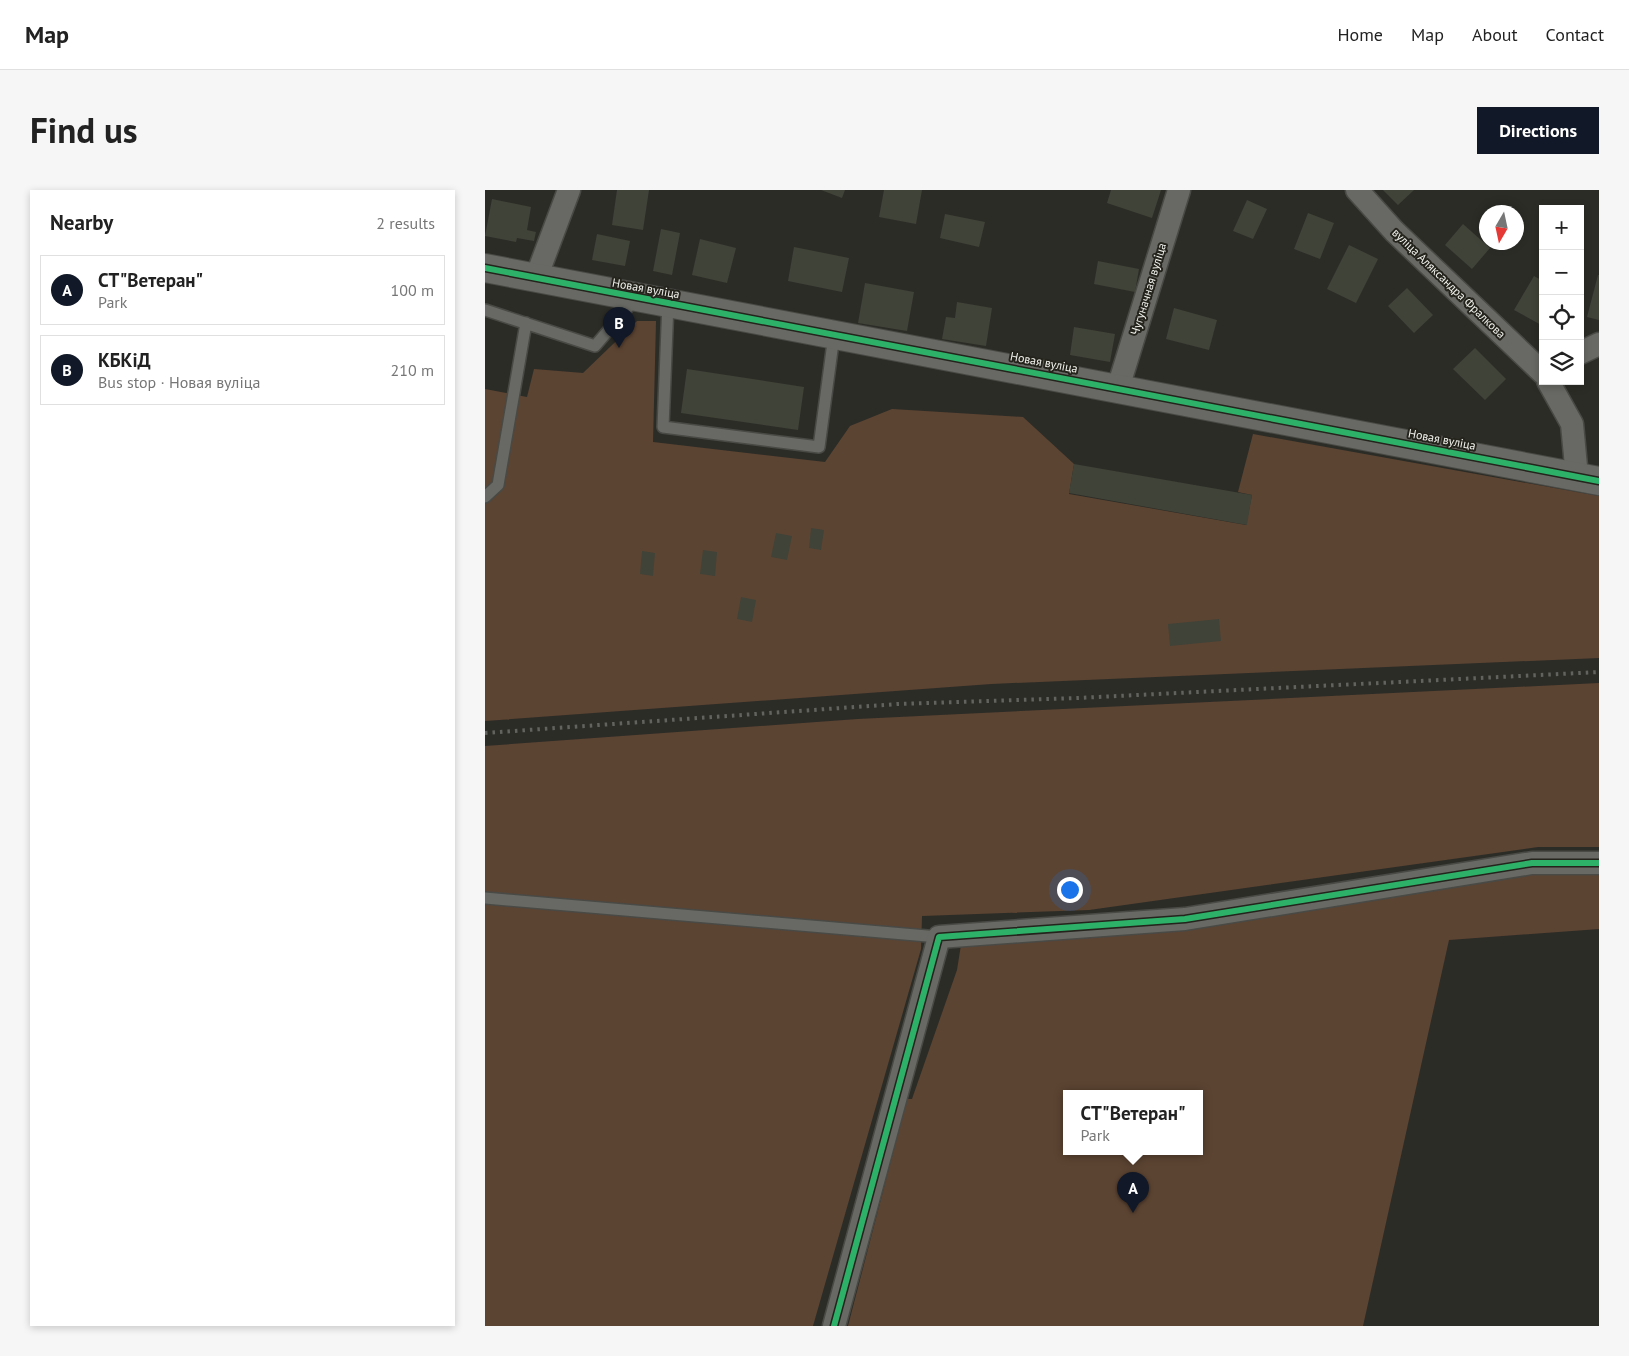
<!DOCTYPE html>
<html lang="en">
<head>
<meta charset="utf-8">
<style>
  body { margin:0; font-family:"PT Sans",sans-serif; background:#f6f6f6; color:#222 }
  .controls { position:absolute; right:15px; top:15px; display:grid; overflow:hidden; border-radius:0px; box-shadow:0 2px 8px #0003 }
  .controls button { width:45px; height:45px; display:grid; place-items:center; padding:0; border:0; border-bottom:1px solid #e0e0e0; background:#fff; color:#222; font:25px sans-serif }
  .compass { position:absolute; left:994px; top:15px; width:45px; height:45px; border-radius:50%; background:#fff; box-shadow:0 2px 8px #0003; rotate:189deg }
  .you { position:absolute; left:584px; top:699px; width:18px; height:18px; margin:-12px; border:4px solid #fff; border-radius:50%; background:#1a73e8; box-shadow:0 0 0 8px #1a73e833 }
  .badge { display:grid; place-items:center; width:32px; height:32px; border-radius:50%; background:#111827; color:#fff; font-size:16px; font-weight:700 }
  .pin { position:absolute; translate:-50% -41px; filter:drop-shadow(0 1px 2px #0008) }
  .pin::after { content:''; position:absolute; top:26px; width:18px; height:15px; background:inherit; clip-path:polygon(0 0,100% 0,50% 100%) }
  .popup { position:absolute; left:578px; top:900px; width:140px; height:65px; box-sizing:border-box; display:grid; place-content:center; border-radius:0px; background:#fff; filter:drop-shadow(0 1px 4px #0005); font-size:16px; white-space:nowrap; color:#767676 }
  .popup b { font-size:19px; color:#222 }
  .popup::after { content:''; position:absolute; left:50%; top:100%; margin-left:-10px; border:10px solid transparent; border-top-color:#fff }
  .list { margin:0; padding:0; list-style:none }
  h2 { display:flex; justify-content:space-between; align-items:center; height:65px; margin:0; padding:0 20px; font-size:21px }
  h2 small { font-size:16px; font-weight:400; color:#767676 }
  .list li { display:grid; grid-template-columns:32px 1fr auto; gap:15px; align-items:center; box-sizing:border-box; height:70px; margin:0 10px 10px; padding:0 10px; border:1px solid #e0e0e0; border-radius:0px }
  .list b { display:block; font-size:19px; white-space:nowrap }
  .list p { margin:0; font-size:16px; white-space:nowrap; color:#767676 }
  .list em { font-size:16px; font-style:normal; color:#767676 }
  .icon { flex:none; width:28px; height:28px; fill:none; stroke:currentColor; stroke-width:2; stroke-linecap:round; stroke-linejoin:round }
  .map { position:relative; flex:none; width:1114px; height:1136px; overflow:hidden; border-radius:0px }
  header { display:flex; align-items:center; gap:30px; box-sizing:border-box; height:70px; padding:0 25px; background:#fff; border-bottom:1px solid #e0e0e0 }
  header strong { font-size:24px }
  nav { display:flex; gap:28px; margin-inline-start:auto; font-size:18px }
  .intro { display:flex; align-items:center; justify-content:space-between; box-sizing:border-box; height:120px; padding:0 30px }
  h1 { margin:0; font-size:35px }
  .button { padding:12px 22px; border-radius:0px; background:#111827; color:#fff; font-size:18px; font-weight:700 }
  main { display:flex; gap:30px; padding:0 30px }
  aside { flex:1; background:#fff; border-radius:0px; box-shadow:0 2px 8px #0003 }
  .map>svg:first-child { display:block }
  .green { fill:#5c4432; fill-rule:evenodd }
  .building { fill:#404338 }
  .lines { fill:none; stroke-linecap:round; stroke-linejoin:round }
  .service-casing { stroke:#494945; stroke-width:14 }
  .minor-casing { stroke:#494945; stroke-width:25 }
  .tertiary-casing { stroke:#494945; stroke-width:30 }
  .service { stroke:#686864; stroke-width:11 }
  .minor { stroke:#686864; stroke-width:22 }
  .tertiary { stroke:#686864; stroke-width:28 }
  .rail { stroke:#62625e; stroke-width:4; stroke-dasharray:2.5 5; stroke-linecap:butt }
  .cycleway-casing { stroke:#24231c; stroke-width:9 }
  .cycleway { stroke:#2db169; stroke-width:6 }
  .labels { text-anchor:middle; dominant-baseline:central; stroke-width:4; stroke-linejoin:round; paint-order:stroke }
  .street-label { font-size:12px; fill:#f3f3ee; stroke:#24231c }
</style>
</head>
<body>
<header>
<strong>Map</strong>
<nav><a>Home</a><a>Map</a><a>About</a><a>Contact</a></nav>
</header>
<div class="intro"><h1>Find us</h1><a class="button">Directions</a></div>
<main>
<aside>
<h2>Nearby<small>2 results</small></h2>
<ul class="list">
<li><span class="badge">A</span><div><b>СТ&quot;Ветеран&quot;</b><p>Park</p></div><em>100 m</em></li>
<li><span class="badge">B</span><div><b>КБКіД</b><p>Bus stop · Новая вуліца</p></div><em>210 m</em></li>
</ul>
</aside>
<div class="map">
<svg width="1114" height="1136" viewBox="0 0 1114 1136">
  <rect width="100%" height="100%" fill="#2c2c27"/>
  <path class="green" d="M152,131H171L168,252L340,272L365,236L407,219L538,227L589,274L584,304L761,335L767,305L753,302L768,244L1114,306V468L506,494L0,531V199L42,207L49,179L98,183Z
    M1114,493V657H1053L604,720L437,726L436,759L328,1136H0V556L373,529Z
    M1043,681L1114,684V739L964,750L878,1136H363L422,909H427L472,780L476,755ZM582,904H714V962H582Z"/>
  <path class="building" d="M132,0H164L158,40L127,35Z
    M336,0H360L357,8Z
    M399,0H437L431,34L394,27Z
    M626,0H676L667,28L622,13Z
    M898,0H929L913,15Z
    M7,9L46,17L42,40L51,42L49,51L32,48L31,52L0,46Z
    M762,10L782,19L768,49L748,41Z
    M823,23L849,33L835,69L809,59Z
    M460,24L500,32L494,57L455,48Z
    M978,34L1005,58L987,79L960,55Z
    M176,39L195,43L187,85L168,81Z
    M112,44L145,51L140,76L107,70Z
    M215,49L251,58L242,93L207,85Z
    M864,55L893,69L871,113L842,99Z
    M309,57L364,68L357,102L303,91Z
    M613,71L654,79L650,102L609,94Z
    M1113,85H1114V130L1102,127Z
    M1049,86L1058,91V136L1029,120Z
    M380,93L429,102L422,141L373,133Z
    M922,98L948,125L929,143L903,116Z
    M472,112L507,118L501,156L457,149L461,127L470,128Z
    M689,118L732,130L724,160L681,149Z
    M589,137L630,144L625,172L585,165Z
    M990,158L1021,189L1000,210L968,179Z
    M202,179L319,197L313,240L196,223Z
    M589,274L767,305L762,335L584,303Z
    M326,338L339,340L336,360L324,358Z
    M291,343L307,346L302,370L286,367Z
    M218,360L232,362L230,386L215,384Z
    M157,361L170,363L168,386L155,384Z
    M256,407L271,410L267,432L252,429Z
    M734,429L736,451L685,456L683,434Z"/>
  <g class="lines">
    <g class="service-casing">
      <path id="service" d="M183,113L178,237L334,257L349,145
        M0,120L110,156L151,108
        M0,307L13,295L41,133
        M0,708L454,747"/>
    </g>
    <g class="minor-casing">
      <path id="minor" d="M872,0L909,41L1058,183
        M51,88L84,0
        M1095,163L1114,154
        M1063,191L1087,234L1092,287
        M633,198L694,0
        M349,1136L454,747L700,729L1047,673H1114"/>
    </g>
    <g class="tertiary-casing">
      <path id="tertiary" d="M0,78L1114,291"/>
    </g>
    <use href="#service" class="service"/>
    <use href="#minor" class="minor"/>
    <use href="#tertiary" class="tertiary"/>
    <path class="rail" d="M0,543L413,514L593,508L1114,482"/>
    <g class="cycleway-casing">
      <path id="cycleway" d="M0,78L1114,291
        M349,1136L454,747L700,729L1047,673H1114"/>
    </g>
    <use href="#cycleway" class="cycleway"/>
  </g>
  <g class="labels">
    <g class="street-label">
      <text transform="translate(964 93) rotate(44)">вуліца Аляксандра Фралкова</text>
      <text transform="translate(161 98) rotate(10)">Новая вуліца</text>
      <text transform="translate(663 99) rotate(-73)">Чугуначная вуліца</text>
      <text transform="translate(559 172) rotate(11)">Новая вуліца</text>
      <text transform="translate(957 249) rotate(11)">Новая вуліца</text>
    </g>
  </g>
</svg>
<div class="controls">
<button>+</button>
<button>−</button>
<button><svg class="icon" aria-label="locate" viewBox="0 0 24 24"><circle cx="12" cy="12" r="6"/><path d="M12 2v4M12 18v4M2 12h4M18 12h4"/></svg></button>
<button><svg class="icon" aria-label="layers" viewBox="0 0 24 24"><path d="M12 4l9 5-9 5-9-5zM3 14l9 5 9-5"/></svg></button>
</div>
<svg class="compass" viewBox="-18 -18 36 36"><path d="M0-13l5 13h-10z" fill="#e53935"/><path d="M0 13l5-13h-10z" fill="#767676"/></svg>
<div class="you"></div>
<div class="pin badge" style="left:648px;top:1023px">A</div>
<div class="popup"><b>СТ&quot;Ветеран&quot;</b>Park</div>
<div class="pin badge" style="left:134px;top:158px">B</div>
</div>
</main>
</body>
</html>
